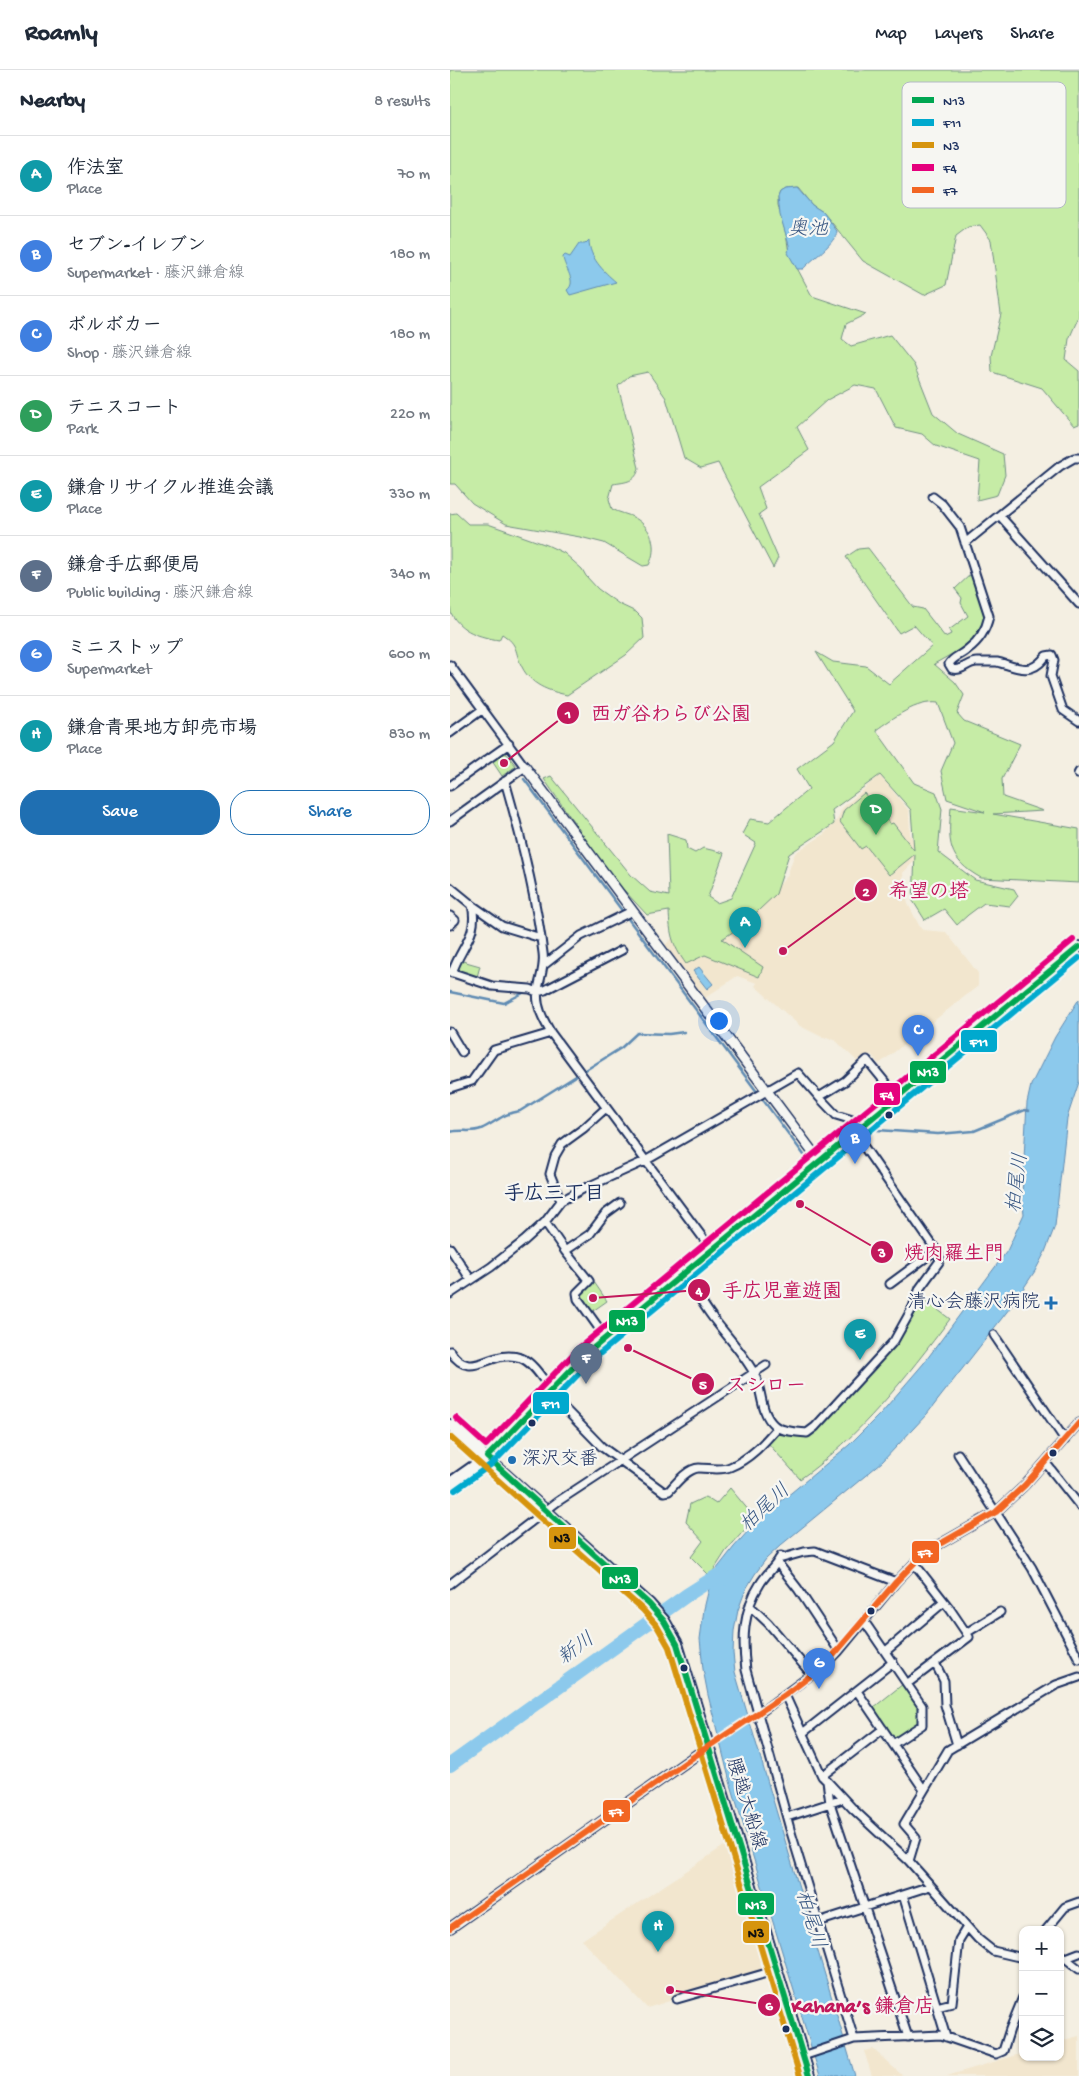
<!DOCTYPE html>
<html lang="en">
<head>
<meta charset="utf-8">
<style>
  body { margin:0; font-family:"Gochi Hand","Klee One",sans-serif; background:#f6f6f7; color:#1f2937 }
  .controls { position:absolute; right:15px; bottom:15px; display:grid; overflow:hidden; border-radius:10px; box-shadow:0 1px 4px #0004 }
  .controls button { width:45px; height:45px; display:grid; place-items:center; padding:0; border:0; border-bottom:1px solid #e0e1e3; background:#fff; color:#1f2937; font:25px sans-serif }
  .you { position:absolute; left:268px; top:950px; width:18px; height:18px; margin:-12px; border:4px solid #fff; border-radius:50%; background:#1a73e8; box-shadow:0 0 0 8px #1a73e833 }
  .badge { display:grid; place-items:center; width:32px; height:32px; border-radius:50%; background:#1f6fb2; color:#fff; font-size:16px; font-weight:700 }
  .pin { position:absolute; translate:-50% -41px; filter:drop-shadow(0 1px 2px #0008) }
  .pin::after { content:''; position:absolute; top:26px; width:18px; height:15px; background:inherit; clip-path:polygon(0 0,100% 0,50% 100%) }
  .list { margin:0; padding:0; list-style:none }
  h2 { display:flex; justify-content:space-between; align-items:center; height:65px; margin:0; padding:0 20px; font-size:21px }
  h2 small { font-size:16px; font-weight:400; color:#747a83 }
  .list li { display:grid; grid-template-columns:32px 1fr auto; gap:15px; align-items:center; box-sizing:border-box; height:80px; padding:0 20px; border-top:1px solid #e0e1e3 }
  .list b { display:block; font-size:19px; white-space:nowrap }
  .list p { margin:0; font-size:16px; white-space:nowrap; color:#747a83 }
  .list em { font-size:16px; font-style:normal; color:#747a83 }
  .actions { display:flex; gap:10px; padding:15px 20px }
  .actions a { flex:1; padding:11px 0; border:1px solid #1f6fb2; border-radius:20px; text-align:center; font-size:18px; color:#1f6fb2 }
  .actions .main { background:#1f6fb2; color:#fff }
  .icon { flex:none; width:28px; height:28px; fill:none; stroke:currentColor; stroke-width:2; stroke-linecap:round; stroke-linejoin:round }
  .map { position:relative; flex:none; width:629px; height:2006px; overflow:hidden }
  header { display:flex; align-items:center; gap:30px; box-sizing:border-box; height:70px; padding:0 25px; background:#fff; border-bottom:1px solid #e0e1e3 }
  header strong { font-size:24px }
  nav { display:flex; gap:28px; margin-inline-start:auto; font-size:18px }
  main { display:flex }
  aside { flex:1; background:#fff }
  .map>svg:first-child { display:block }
  .built { fill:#f2e6ce }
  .green { fill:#c6eca6; stroke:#708e82 }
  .water { fill:#8cc9ec; stroke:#5f8bb3 }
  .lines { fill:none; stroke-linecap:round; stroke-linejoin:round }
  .stream { stroke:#5f8bb3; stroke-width:2.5 }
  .river { stroke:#8cc9ec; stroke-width:14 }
  .minor-casing { stroke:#1b2f5e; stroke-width:11 }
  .tertiary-casing { stroke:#1b2f5e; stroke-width:12 }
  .secondary-casing { stroke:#1b2f5e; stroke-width:14 }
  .primary-casing { stroke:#1b2f5e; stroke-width:14 }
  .minor { stroke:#f6f6f2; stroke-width:7 }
  .tertiary { stroke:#f6f6f2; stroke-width:9 }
  .secondary { stroke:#f6f6f2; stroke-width:10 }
  .primary { stroke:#f6f6f2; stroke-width:10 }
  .bus-1-casing { stroke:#f6f6f2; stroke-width:10 }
  .bus-2-casing { stroke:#f6f6f2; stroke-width:10 }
  .bus-3-casing { stroke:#f6f6f2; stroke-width:10 }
  .bus-4-casing { stroke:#f6f6f2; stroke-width:10 }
  .bus-5-casing { stroke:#f6f6f2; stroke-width:10 }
  .bus-1 { stroke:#00a651; stroke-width:6 }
  .bus-2 { stroke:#00a9ce; stroke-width:6 }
  .bus-3 { stroke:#d6940e; stroke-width:6 }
  .bus-4 { stroke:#e5007d; stroke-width:6 }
  .bus-5 { stroke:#f26522; stroke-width:6 }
  .bus-dot { fill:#1b2f5e; stroke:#f6f6f2; stroke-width:2 }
  .poi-dot { fill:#1f6fb2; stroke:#f6f6f2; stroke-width:2 }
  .labels { text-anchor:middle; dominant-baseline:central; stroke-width:4.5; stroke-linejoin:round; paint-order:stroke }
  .poi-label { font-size:19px; fill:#1b2f5e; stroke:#f6f6f2; text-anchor:end }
  .street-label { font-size:19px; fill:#1b2f5e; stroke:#f6f6f2 }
  .water-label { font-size:20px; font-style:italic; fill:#375682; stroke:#f6f6f2 }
  .neighbourhood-label { font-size:20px; font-weight:bold; fill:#1b2f5e; stroke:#f6f6f2 }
  .key { fill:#f6f6f2; stroke:#b4bac6; stroke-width:1 }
  .key-label { font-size:14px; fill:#1b2f5e }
  .leader { fill:none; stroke:#c2185b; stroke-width:2 }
  .callout-dot { fill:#c2185b; stroke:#f6f6f2; stroke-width:2 }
  .mark-label { font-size:15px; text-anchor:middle; font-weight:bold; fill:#fff }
  .callout-label { font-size:20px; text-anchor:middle; font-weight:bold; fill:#c2185b; stroke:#f6f6f2; stroke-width:4.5; stroke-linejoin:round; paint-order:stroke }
  .line-badge { stroke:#f6f6f2; stroke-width:2 }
  .badge-label { font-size:14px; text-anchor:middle; font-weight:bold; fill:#fff }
  .pale-badge-label { font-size:14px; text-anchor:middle; font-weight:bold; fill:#111 }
</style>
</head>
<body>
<header>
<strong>Roamly</strong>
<nav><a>Map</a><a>Layers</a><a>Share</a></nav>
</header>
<main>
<aside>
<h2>Nearby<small>8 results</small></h2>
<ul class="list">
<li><span class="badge" style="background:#0f9aa8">A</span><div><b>作法室</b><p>Place</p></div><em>70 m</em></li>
<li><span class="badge" style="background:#3f7fe0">B</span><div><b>セブン-イレブン</b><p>Supermarket · 藤沢鎌倉線</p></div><em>180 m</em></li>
<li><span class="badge" style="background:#3f7fe0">C</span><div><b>ボルボカー</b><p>Shop · 藤沢鎌倉線</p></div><em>180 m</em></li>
<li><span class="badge" style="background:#2e9e5b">D</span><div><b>テニスコート</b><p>Park</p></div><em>220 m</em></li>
<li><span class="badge" style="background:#0f9aa8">E</span><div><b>鎌倉リサイクル推進会議</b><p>Place</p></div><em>330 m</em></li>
<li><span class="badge" style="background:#5c6f8a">F</span><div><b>鎌倉手広郵便局</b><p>Public building · 藤沢鎌倉線</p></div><em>340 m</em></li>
<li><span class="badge" style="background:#3f7fe0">G</span><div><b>ミニストップ</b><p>Supermarket</p></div><em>600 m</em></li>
<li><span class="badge" style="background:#0f9aa8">H</span><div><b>鎌倉青果地方卸売市場</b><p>Place</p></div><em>830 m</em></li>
</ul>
<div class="actions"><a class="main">Save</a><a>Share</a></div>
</aside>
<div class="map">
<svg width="629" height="2006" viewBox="0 0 629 2006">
  <rect width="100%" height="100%" fill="#f4efe2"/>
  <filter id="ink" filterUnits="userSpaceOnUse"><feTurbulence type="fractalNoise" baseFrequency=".02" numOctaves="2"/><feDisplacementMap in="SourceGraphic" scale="10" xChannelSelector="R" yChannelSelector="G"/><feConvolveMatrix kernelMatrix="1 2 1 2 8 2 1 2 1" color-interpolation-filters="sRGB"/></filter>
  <g filter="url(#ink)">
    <path class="built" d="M430,705L459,741L460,764L470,785L453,803L454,817L458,834L470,857L473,860L496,862L528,903V916L429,994L421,984L409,993L385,970L372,967L350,956L305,916L307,913L287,906L255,928L215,875L233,858L320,826L337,806L345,783L373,765L387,750L392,738Z
      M280,1772L319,1900L197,1938L132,1870Z
      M629,1966V2006H497L573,1983V1987H610V1971Z
      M423,1979L453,2006H422L414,1981Z"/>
    <path class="green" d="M0,0H629V246L619,269L616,290L629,301V354L624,356L592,318L542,302L541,286L551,244L541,170L530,155L518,157L506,166L496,215L474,225L413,191L373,142L362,135L348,118L335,119L330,122L328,127V135L336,164L339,183L362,226L416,244L396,254L392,269L401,276L440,265L464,295L483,343L508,364L553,384L555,405L547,425L527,430L530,391L486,376L472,364L446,358L426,319L405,315L377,330L347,357L359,380L308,417L316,439L309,444L328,488L323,498L268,393L251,398L234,388L216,328L198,302L179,306L168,316L189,398C186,412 176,412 163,414L159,429L162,439C169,443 178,444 185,448C202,458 208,477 199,495L193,496L154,473L130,467L56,454L22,433L5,414H0Z
      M6,443L18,454H38L97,475L114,483L132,499L136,506L148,519L169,534L186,542L192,548L194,568L176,585L117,625C98,621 81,615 72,597C64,581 69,575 52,564L49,570C30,567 11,562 1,543C0,536 0,459 0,444Z
      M418,478L463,537L473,539L495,567L501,564L499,560L518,546L511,533L512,528L505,519L522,503L535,544L534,555L518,575L484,594L505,612L514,625L507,643L514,651L570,674L552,709L553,727L593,741L543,744L629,759V813L531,808C497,789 498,772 501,737L535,742L497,729L491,701L503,673L488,633C467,630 443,648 426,660L464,713L486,722L492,739L488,782L525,810L564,819L568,826L560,836L534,833L518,845L507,855L494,839L475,850L463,831L465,784L439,805L416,776L411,779L390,752L394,740L414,723L440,754L443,753L464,780L461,740L430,705L382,740L384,754L339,784L326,824L292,856L272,869L313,897L309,907L255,885L236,894C222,874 220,865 219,841L197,845L161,806L94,709L101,706L181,805L200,822L219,826L217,764L236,770L237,779L245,783L253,778L274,783L258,827L267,833L281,828L306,773L292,764L300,749L319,752L359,719L347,699L384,671L403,641L366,582L383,592L416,596L439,614L482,576L464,555L449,563L396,487L408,479Z
      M54,683H56L66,696L52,706L42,691Z
      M9,890L30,896L27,907L6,900Z
      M144,1212L157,1231L140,1243L130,1230V1223Z
      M471,1227L500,1249C456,1307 410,1367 350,1409L317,1372C339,1352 342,1371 362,1363L440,1281L453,1262Z
      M280,1418L305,1448L276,1481L260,1506L241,1487L253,1471L236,1452L240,1434L255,1427L266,1434Z
      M453,1614L468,1637L469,1653L444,1668L423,1638Z"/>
    <path class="water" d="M347,118L362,135L373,142L387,161C386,173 361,190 353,199H347L338,183L339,175L330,145L328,127L330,122L335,119Z
      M139,170C139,187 153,201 166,212L120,225L117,220C128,212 114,198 113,187L115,185L120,187L129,174H135Z
      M249,897L263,914L257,919L243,901Z
      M629,929V1012L617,1048L605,1156L595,1182L585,1201L563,1234L477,1344L432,1392L331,1475L316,1489L305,1504L296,1519L288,1540L284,1561L283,1583L285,1602L405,2006H370L279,1708L258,1625L253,1599L250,1569L254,1539L261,1510L266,1500L284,1477L307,1451L399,1375L431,1343L474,1293L557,1181L574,1144L572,1125L577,1033L581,1015L605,967Z"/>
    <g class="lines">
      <path class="stream" d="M74,709L357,1089
        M0,922L54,933L75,922
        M427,1060L488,1064L524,1061L575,1040L579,1041
        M0,1062C10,1059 22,1063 31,1059C47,1052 51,1044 70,1041L171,978L187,963L219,964L234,962"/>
      <path class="river" d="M0,1695L237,1525L267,1506L279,1509"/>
      <g class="minor-casing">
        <path id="minor" d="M483,427L492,434L510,457L539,546C536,560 529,571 518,579C512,585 503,587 499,594L502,599C512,602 517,592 527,592C533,592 540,592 547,592C557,594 570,601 581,598C588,596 592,591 596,586L602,585L604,590L601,606L613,640L629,651
          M550,446L629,534
          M515,473L610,396L624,388H629
          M0,595L75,697L0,751
          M0,663L33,639
          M628,704L629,702
          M55,711C71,767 86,825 93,883C95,897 90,907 88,920C85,935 94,951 101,963L262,1180
          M0,716L59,674
          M0,817L22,835L52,856L91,868
          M0,846L5,850L0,855
          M94,895L131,866L182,841
          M0,902L42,916L80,919L87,922L95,920L172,880
          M2,903C11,876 29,865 22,835
          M0,962L12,982
          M0,1018L22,1011L44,980L101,963
          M369,1027L386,1045L416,1054
          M111,1131L100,1104L105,1086L112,1074L134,1058L156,1038
          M95,1152L115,1181L140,1164L155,1144L170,1133
          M0,1178L21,1210
          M115,1181L139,1211L127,1223L128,1229L156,1268
          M229,1208C248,1221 250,1231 263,1248C277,1266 293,1283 304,1303C313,1320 309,1341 324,1355C331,1362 348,1362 357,1363L365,1357L444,1271L463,1237L470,1218L489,1192L490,1188L486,1180L405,1064
          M440,1214L486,1180
          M0,1224L41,1197L74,1171L95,1152L111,1131L133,1119L195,1091L348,1003L369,1027L395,1011L417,990L448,1028
          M544,1265L615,1370
          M0,1281C22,1314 40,1277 71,1288C83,1292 94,1311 101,1320
          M94,1327L117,1341L152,1377L214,1422L219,1421C226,1413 238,1398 249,1398C259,1398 270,1401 280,1397C300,1389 313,1374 327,1358
          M508,1384L582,1498L629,1589
          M595,1392L629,1435
          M331,1486C326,1496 316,1504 310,1514C293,1540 292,1570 296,1600L340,1759L404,1969
          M329,1489L354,1482L365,1481L446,1512
          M327,1492L348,1519L389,1581
          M0,1514L107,1432L316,1295
          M300,1536L318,1553L362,1605
          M414,1551L472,1636V1655L443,1674
          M516,1563L550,1542
          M436,1581L494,1532
          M485,1593L494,1611L495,1635L507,1675
          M458,1613L519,1567L500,1539L464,1493
          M407,1621L474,1720
          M335,1625L372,1706L377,1711L380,1733L458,1967
          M304,1647L376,1594L389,1581L446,1512L474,1483L546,1442L575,1415L629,1353
          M354,1662L443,1592
          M372,1706L433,1659
          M377,1711L403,1739L459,1791L528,1869L543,1881L573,1888
          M337,1747L393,1729
          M459,1791L466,1768L454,1754L498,1680L606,1615L629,1607
          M453,1825L496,1967
          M368,1852L480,1816
          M596,1860L615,1837L629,1832
          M610,1884L629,1899
          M616,1888L629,1883
          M227,1929L327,1900
          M487,1937L502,1933L509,1870L517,1857
          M353,1986L404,1969L491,1965L546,1984L553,1981L560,1959L573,1927"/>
      </g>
      <g class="tertiary-casing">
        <path id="tertiary" d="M75,697L370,1092
          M0,1858L259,1676"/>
      </g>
      <g class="secondary-casing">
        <path id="secondary" d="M0,1355L199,1534L214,1551L227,1574L359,2006"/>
      </g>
      <g class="primary-casing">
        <path id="primary" d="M0,1413L37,1387L135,1285L629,877"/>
      </g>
      <use href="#minor" class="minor"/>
      <use href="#tertiary" class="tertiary"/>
      <use href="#secondary" class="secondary"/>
      <use href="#primary" class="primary"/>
      <g class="bus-1-casing">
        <path id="bus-1" d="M37,1387L135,1285L629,877
          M37,1387L199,1534L214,1551L227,1574L359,2006"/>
      </g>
      <g class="bus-2-casing">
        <path id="bus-2" d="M5,1420L43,1393L141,1291L629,888"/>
      </g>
      <g class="bus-3-casing">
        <path id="bus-3" d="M0,1367L193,1540L207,1556L219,1577L350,2006"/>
      </g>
      <g class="bus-4-casing">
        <path id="bus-4" d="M6,1348L36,1375L129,1278L623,870"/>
      </g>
      <g class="bus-5-casing">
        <path id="bus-5" d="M0,1858L259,1676L335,1625L376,1594L446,1512L474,1483L546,1442L575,1415L629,1353"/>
      </g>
      <use href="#bus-1" class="bus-1"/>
      <use href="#bus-2" class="bus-2"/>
      <use href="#bus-3" class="bus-3"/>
      <use href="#bus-4" class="bus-4"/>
      <use href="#bus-5" class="bus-5"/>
    </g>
  </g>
  <g class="bus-dot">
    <circle cx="439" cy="1045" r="4.5"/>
    <circle cx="82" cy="1353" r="4.5"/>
    <circle cx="603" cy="1383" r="4.5"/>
    <circle cx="421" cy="1541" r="4.5"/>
    <circle cx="234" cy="1598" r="4.5"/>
    <circle cx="336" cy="1959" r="4.5"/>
  </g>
  <g class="poi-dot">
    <path d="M598.5 1225.5h5v5h5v5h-5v5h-5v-5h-5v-5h5z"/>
    <circle cx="62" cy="1390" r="5"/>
  </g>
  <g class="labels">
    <g class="poi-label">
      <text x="590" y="1233">清心会藤沢病院</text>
      <text x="72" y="1390" text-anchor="start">深沢交番</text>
    </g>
    <g class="street-label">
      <text transform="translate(295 1734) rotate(73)">腰越大船線</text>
    </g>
    <g class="water-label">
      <text x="358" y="160">奥池</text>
      <text transform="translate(569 1113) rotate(-83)">柏尾川</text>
      <text transform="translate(316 1439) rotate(-43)">柏尾川</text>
      <text transform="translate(127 1580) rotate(-36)">新川</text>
      <text transform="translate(359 1850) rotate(73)">柏尾川</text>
    </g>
    <g class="neighbourhood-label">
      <text x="104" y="1125">手広三丁目</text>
    </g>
  </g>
  <rect x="452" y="12" width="164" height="126" rx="8" class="key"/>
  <rect x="462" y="27" width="22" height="6" fill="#00a651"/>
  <rect x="462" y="49" width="22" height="7" fill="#00a9ce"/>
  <rect x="462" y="72" width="22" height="6" fill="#d6940e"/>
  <rect x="462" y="94" width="22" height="7" fill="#e5007d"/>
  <rect x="462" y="117" width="22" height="6" fill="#f26522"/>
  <g class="key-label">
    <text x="493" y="35">N13</text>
    <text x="493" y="57">F11</text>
    <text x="493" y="80">N3</text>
    <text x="493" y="102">F4</text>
    <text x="493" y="125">F7</text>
  </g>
  <path class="leader" d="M54 693L118 643M333 881L416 820M350 1134L432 1182M143 1228L249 1220M178 1278L253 1314M220 1920L319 1935"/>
  <g class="callout-dot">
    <circle cx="54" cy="693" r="5"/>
    <circle cx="333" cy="881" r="5"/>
    <circle cx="350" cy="1134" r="5"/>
    <circle cx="143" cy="1228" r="5"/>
    <circle cx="178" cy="1278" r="5"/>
    <circle cx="220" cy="1920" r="5"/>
    <circle cx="118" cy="643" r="12"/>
    <circle cx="416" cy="820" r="12"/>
    <circle cx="432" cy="1182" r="12"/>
    <circle cx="249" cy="1220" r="12"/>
    <circle cx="253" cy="1314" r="12"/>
    <circle cx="319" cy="1935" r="12"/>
  </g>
  <g class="mark-label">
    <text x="118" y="648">1</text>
    <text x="416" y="826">2</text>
    <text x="432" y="1187">3</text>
    <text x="249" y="1225">4</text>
    <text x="253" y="1319">5</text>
    <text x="319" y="1940">6</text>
  </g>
  <g class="callout-label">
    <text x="221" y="650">西ガ谷わらび公園</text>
    <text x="479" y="827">希望の塔</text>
    <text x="504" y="1189">焼肉羅生門</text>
    <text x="332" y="1227">手広児童遊園</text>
    <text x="316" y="1321">スシロー</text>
    <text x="413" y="1942">Kahana’s 鎌倉店</text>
  </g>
  <g class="line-badge">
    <rect x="510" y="959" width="38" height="24" rx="5" fill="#00a9ce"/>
    <rect x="459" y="990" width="38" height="24" rx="5" fill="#00a651"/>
    <rect x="423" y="1012" width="28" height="24" rx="5" fill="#e5007d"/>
    <rect x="158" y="1239" width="38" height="24" rx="5" fill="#00a651"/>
    <rect x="82" y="1321" width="38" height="24" rx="5" fill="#00a9ce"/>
    <rect x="98" y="1456" width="29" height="24" rx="5" fill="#d6940e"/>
    <rect x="461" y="1470" width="29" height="24" rx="5" fill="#f26522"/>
    <rect x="151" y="1496" width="38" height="24" rx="5" fill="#00a651"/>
    <rect x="152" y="1729" width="29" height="24" rx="5" fill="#f26522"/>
    <rect x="287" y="1822" width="38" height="24" rx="5" fill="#00a651"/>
    <rect x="292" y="1850" width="28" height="24" rx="5" fill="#d6940e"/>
  </g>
  <g class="badge-label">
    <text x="529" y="976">F11</text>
    <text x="478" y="1006">N13</text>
    <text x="437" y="1029">F4</text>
    <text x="177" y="1255">N13</text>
    <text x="101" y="1338">F11</text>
    <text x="475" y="1487">F7</text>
    <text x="170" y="1513">N13</text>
    <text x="166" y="1746">F7</text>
    <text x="306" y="1839">N13</text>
  </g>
  <g class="pale-badge-label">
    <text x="112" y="1472">N3</text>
    <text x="306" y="1867">N3</text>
  </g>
</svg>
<div class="controls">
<button>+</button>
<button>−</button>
<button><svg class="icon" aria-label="layers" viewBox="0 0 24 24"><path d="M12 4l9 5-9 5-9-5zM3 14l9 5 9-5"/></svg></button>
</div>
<div class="you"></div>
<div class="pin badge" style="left:295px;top:878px;background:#0f9aa8">A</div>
<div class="pin badge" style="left:405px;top:1094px;background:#3f7fe0">B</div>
<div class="pin badge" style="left:468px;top:986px;background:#3f7fe0">C</div>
<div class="pin badge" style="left:426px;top:765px;background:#2e9e5b">D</div>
<div class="pin badge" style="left:410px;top:1290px;background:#0f9aa8">E</div>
<div class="pin badge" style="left:136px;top:1314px;background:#5c6f8a">F</div>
<div class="pin badge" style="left:369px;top:1619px;background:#3f7fe0">G</div>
<div class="pin badge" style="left:208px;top:1882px;background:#0f9aa8">H</div>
</div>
</main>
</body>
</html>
